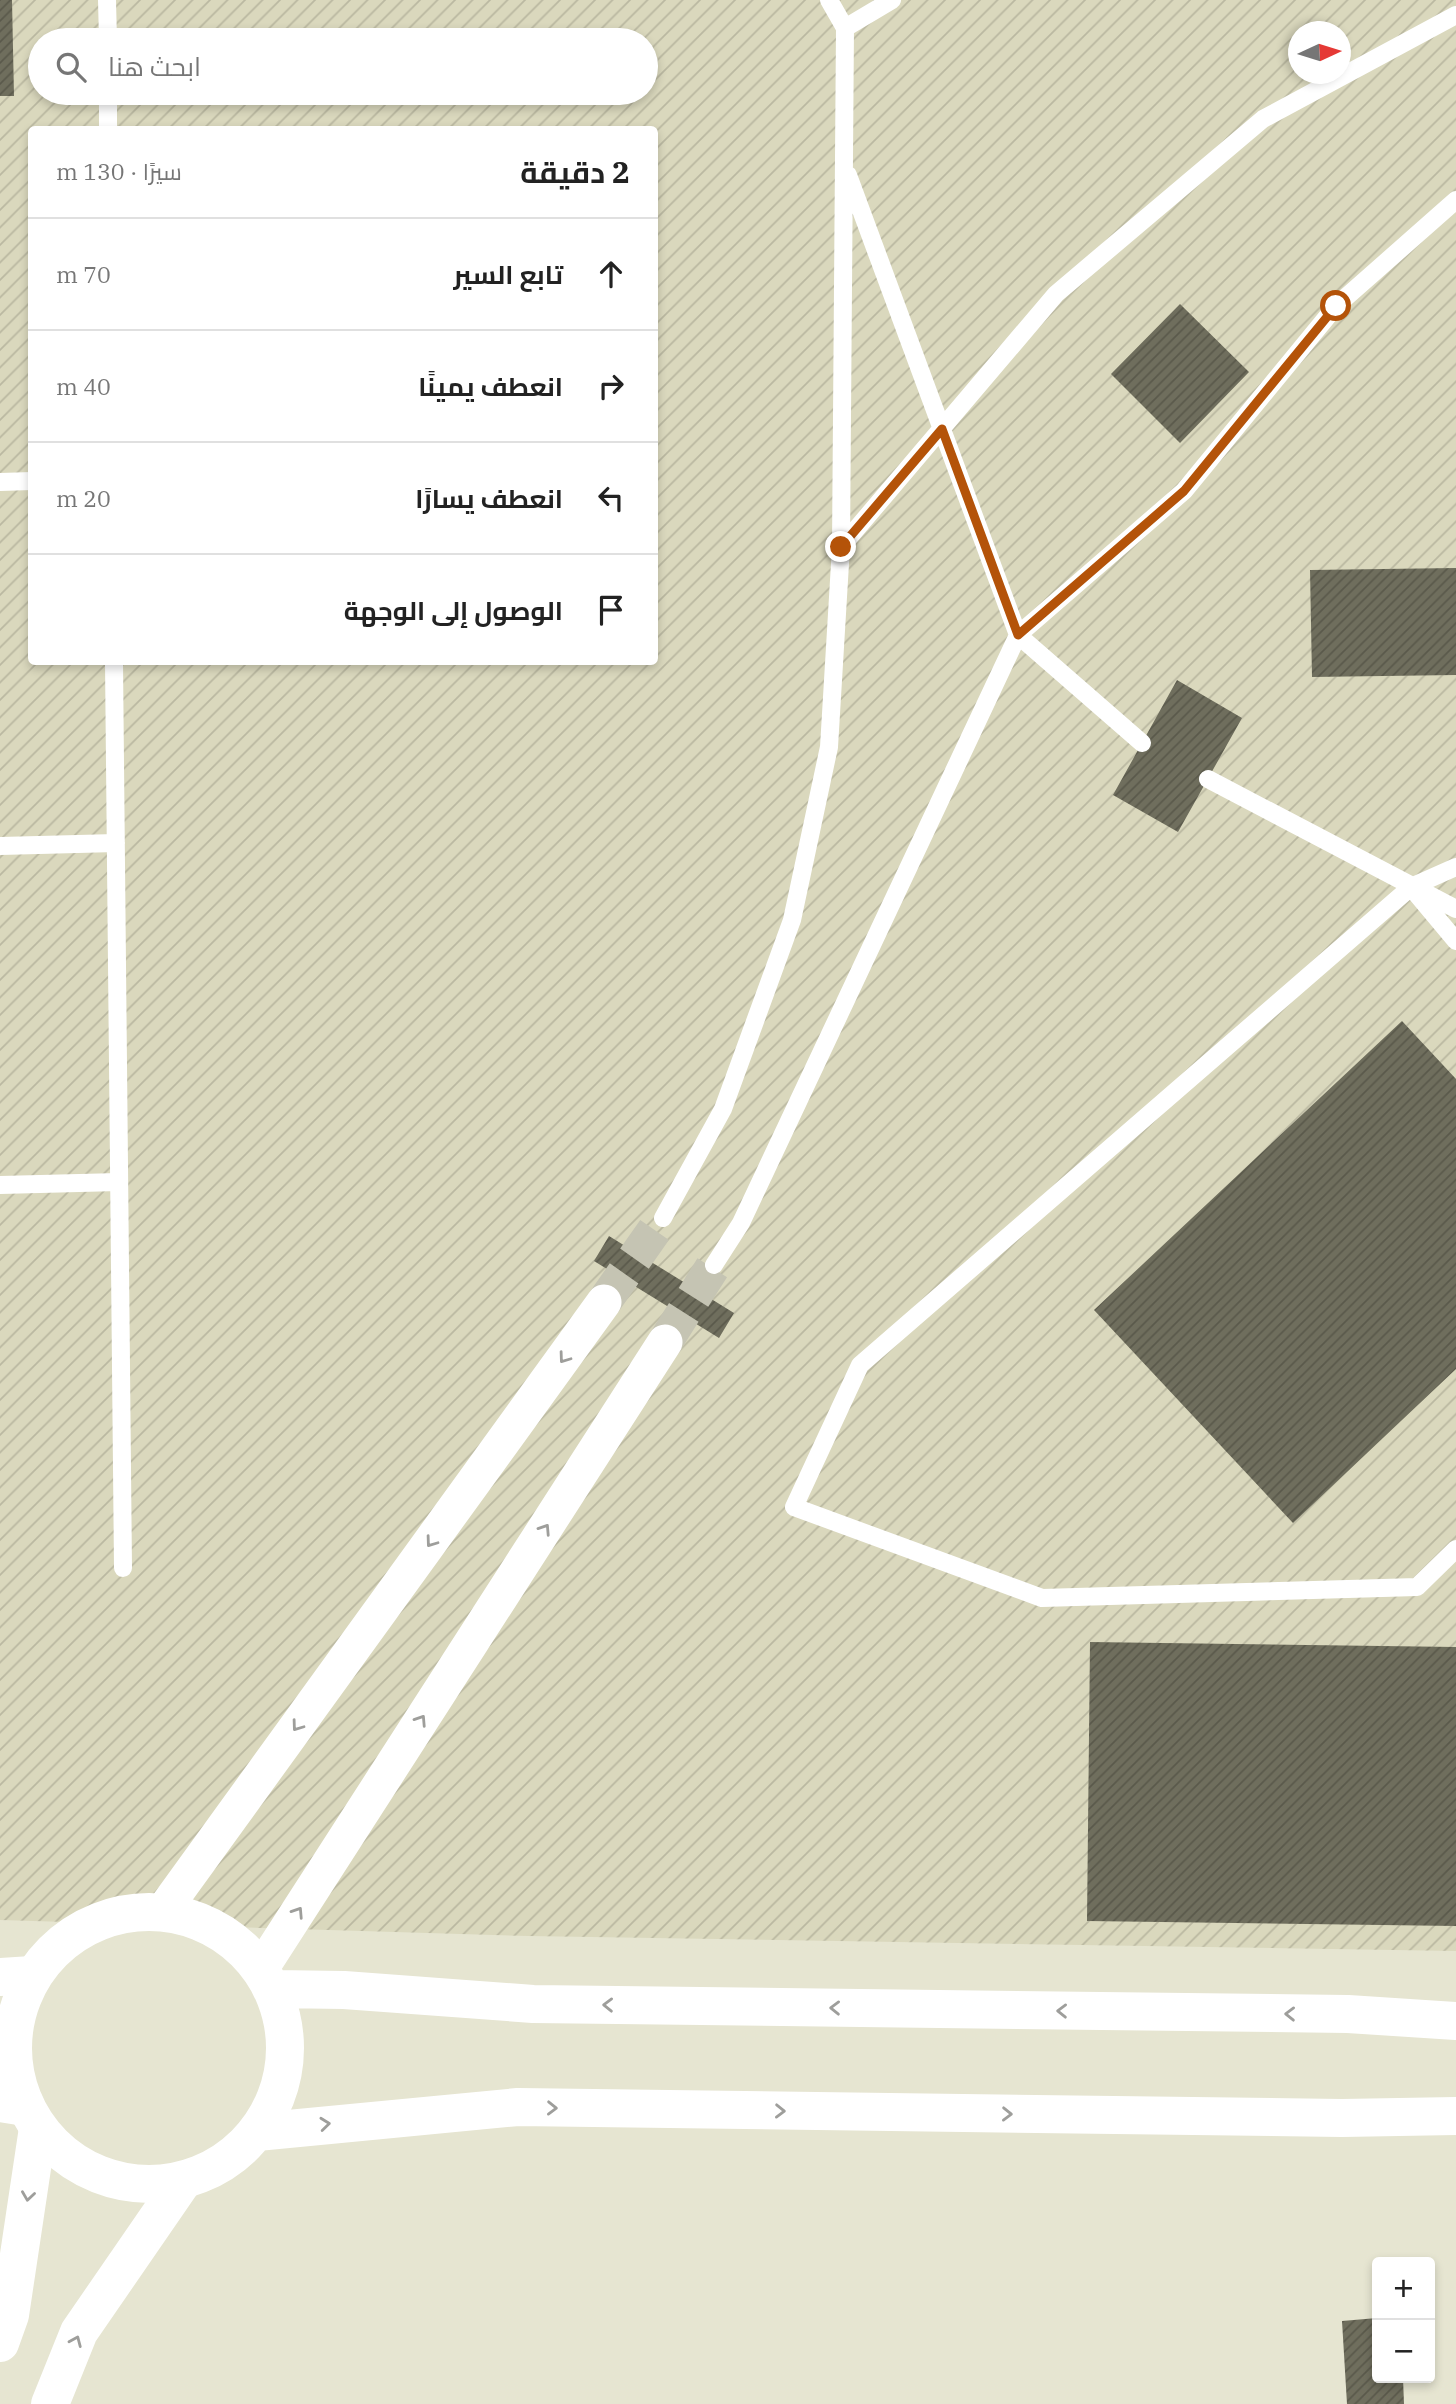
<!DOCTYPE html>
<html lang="ar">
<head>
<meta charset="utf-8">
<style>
  body { margin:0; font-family:"IBM Plex Serif",Cairo,serif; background:#f2f2f2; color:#222; direction:rtl }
  .controls { position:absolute; right:21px; bottom:21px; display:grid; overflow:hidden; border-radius:7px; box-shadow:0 4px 10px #0003 }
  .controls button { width:63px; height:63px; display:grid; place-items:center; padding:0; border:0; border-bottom:2px solid #e0e0e0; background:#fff; color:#222; font:35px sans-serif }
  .compass { position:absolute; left:1288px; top:21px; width:63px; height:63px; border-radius:50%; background:#fff; box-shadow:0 4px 10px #0003; rotate:86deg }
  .stop { position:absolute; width:21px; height:21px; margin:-16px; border:5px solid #b45309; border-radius:50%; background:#fff }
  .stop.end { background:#b45309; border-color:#fff; box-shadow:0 2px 7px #0008 }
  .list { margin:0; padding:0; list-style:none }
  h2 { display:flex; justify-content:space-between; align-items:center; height:91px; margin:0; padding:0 28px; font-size:30px }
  h2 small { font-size:23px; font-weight:400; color:#767676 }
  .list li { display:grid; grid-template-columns:46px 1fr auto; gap:21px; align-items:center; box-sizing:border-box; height:112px; padding:0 28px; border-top:2px solid #e0e0e0 }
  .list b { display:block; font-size:26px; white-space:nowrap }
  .list em { font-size:23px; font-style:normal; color:#767676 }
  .icon { flex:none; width:38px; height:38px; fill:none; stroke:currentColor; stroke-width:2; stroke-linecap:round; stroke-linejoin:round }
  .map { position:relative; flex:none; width:1456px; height:2404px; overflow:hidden; direction:ltr }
  .search { position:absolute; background:#fff; box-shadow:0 4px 10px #0003; left:28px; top:28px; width:630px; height:77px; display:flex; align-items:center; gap:18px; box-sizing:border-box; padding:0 24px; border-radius:38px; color:#767676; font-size:26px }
  .panel { position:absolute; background:#fff; box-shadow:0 4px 10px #0003; left:28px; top:126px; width:630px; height:539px; border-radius:7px; direction:rtl }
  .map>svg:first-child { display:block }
  .industrial { fill:url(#industrial-furrows); fill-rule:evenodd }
  .building { fill:url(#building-hatch) }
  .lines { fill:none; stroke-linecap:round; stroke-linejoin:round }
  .street-tunnel { stroke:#c5c4b3; stroke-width:35; stroke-dasharray:35 18; stroke-linecap:butt }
  .lane { stroke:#fff; stroke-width:18 }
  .street { stroke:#fff; stroke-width:35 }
  .secondary { stroke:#fff; stroke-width:38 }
  .primary { stroke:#fff; stroke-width:38 }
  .highway { stroke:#fff; stroke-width:38 }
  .oneway { stroke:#9e9e9b }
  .route { stroke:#b45309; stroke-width:9 }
</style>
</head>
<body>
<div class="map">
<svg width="1456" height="2404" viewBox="0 0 1456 2404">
  <defs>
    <pattern id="industrial-furrows" width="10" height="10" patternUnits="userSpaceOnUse" patternTransform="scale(1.75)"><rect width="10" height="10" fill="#dad8bd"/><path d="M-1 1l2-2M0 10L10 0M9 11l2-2" fill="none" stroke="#bab8a1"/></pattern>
    <pattern id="building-hatch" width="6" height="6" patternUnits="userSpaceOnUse" patternTransform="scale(1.75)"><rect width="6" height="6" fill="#6f6e5d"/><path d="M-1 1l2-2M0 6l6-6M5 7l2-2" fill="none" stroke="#5a594b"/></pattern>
  </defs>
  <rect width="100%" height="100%" fill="#e6e5d1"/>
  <path class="industrial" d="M0,0H1456V1951L528,1936L0,1920ZM1298,32H1340V74H1298ZM40,40H646V93H40ZM32,130H654V662H32Z"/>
  <path class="building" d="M0,0H12L14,96H0Z
    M1180,304L1249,372L1180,443L1111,374Z
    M1456,568V675L1312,677L1310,570Z
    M1177,680L1242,718L1178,832L1113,795Z
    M1402,1021L1456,1079V1369L1293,1523L1094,1310Z
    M609,1236L734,1313L719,1338L594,1261Z
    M1090,1642L1456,1647V1926L1087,1921Z
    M1377,2318V2378H1403L1404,2404H1347L1342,2321Z"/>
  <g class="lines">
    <path class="street-tunnel" d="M604,1302L663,1218
      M665,1342L714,1265"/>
    <path class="lane" d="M107,0L108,40
      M829,0L845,28
      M108,93V130
      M848,175L1018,635L1142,743
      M0,482L32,481
      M841,547L1056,294L1263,119L1456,15
      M114,662L123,1568
      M1208,779L1456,909
      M0,846L116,843
      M1456,867L1411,887L860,1365L794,1507L1042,1598L1417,1587L1456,1549
      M1415,892L1456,941
      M0,1185L119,1182
      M663,1218L723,1109L792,920L829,747L841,547L845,28L892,0
      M714,1265L741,1223L1018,635L1184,491L1336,306L1456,200"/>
    <path class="street" d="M163,1911L604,1302
      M261,1969L665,1342"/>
    <path class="secondary" d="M0,2343L10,2315L38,2128
      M50,2404L79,2332L183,2181"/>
    <path class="primary" d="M0,1977L32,1975
      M0,2103L25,2107"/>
    <path class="highway" d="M13 2048a136 136 0 1 1 272 0a136 136 0 1 1-272 0Z
      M275,1989L344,1990L533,2004L1348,2014L1456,2021
      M257,2132L518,2107L1342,2118L1456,2116"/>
  </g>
  <defs><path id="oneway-chevron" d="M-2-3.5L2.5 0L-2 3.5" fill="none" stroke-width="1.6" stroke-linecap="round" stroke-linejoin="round" transform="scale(1.75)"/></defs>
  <g class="oneway">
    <use href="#oneway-chevron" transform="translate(564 1358) rotate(126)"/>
    <use href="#oneway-chevron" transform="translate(545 1529) rotate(-57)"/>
    <use href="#oneway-chevron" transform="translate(431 1542) rotate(126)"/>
    <use href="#oneway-chevron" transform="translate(421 1720) rotate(-57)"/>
    <use href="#oneway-chevron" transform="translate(297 1726) rotate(126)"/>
    <use href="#oneway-chevron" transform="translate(298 1912) rotate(-57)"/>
    <use href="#oneway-chevron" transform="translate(608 2005) rotate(-179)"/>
    <use href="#oneway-chevron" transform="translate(835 2008) rotate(-179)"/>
    <use href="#oneway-chevron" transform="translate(1062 2011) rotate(-179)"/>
    <use href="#oneway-chevron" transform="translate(1290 2014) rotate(-179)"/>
    <use href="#oneway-chevron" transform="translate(552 2108) rotate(1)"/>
    <use href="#oneway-chevron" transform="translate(780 2111) rotate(1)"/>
    <use href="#oneway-chevron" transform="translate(1007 2114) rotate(1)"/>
    <use href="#oneway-chevron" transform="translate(325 2124) rotate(-6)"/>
    <use href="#oneway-chevron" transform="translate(28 2196) rotate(98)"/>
    <use href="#oneway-chevron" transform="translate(76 2341) rotate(-67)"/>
  </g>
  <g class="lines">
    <path class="route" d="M841,547L942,429L1018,635L1184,491L1336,306"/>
  </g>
</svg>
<div class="controls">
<button>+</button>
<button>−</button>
</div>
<svg class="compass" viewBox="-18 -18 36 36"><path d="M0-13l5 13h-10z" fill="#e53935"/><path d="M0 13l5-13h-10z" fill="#767676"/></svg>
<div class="stop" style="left:1336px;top:306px"></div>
<div class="stop end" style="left:841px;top:547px"></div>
<div class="search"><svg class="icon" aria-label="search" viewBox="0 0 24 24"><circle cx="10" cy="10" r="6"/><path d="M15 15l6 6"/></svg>ابحث هنا</div>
<section class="panel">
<h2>2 دقيقة<small>سيرًا · 130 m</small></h2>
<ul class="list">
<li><svg class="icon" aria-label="ahead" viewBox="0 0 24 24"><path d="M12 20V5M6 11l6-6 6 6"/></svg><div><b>تابع السير</b></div><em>70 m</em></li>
<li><svg class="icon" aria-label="right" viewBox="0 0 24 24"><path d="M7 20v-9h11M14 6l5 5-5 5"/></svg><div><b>انعطف يمينًا</b></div><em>40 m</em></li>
<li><svg class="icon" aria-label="left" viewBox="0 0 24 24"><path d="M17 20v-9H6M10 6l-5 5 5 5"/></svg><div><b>انعطف يسارًا</b></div><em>20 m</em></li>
<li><svg class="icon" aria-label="arrive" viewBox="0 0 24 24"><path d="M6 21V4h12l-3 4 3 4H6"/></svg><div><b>الوصول إلى الوجهة</b></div></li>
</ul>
</section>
</div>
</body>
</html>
